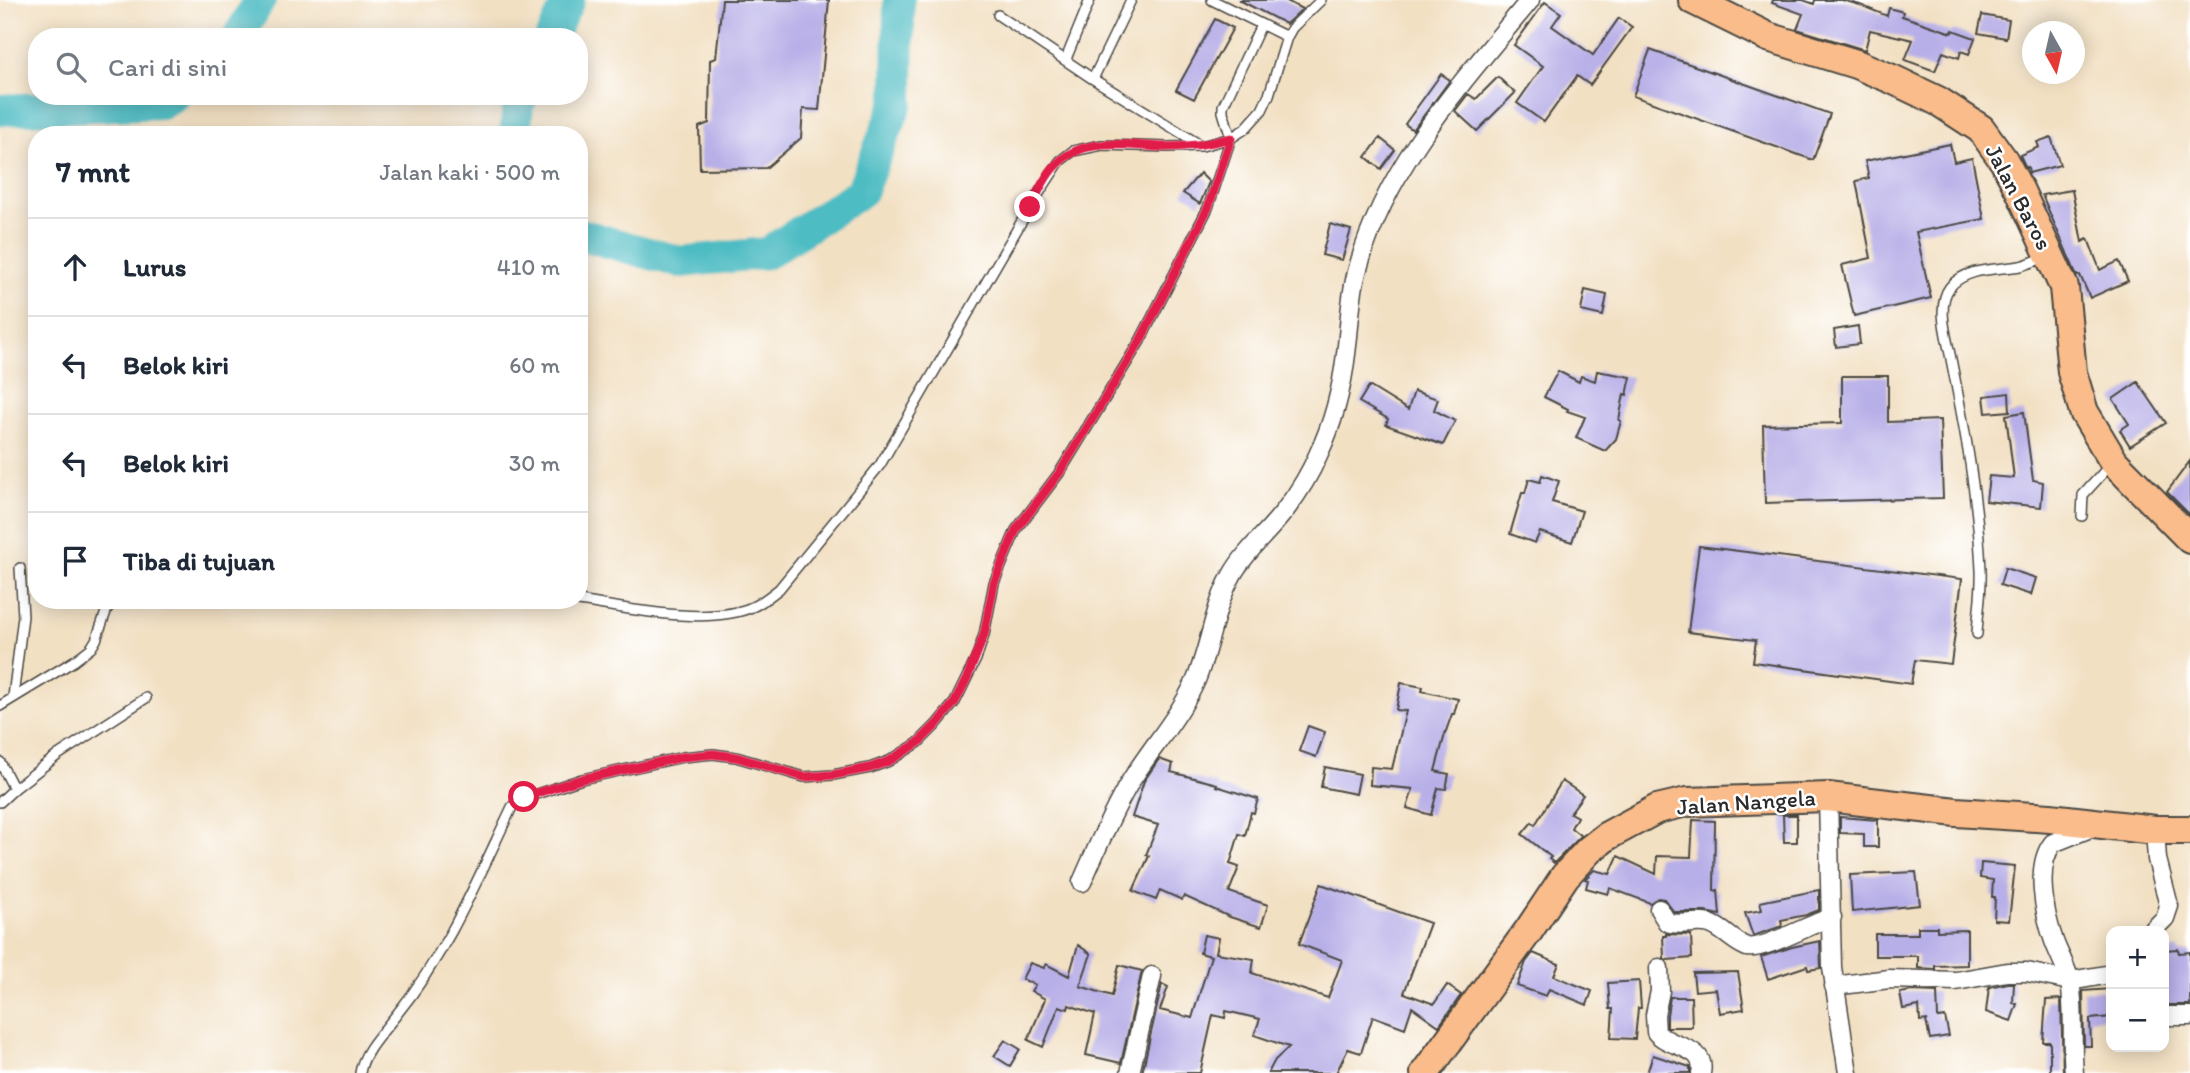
<!DOCTYPE html>
<html lang="id">
<head>
<meta charset="utf-8">
<style>
  body { margin:0; font-family:Itim,sans-serif; background:#f2f2f3; color:#1f2937 }
  .controls { position:absolute; right:21px; bottom:21px; display:grid; overflow:hidden; border-radius:14px; box-shadow:0 4px 18px #0003 }
  .controls button { width:63px; height:63px; display:grid; place-items:center; padding:0; border:0; border-bottom:2px solid #e0e1e3; background:#fff; color:#1f2937; font:35px sans-serif }
  .compass { position:absolute; left:2022px; top:21px; width:63px; height:63px; border-radius:50%; background:#fff; box-shadow:0 4px 18px #0003; rotate:172deg }
  .stop { position:absolute; width:21px; height:21px; margin:-16px; border:5px solid #e11d48; border-radius:50%; background:#fff }
  .stop.end { background:#e11d48; border-color:#fff; box-shadow:0 2px 7px #0008 }
  .list { margin:0; padding:0; list-style:none }
  h2 { display:flex; justify-content:space-between; align-items:center; height:91px; margin:0; padding:0 28px; font-size:30px }
  h2 small { font-size:23px; font-weight:400; color:#747a83 }
  .list li { display:grid; grid-template-columns:46px 1fr auto; gap:21px; align-items:center; box-sizing:border-box; height:98px; padding:0 28px; border-top:2px solid #e0e1e3 }
  .list b { display:block; font-size:26px; white-space:nowrap }
  .list em { font-size:23px; font-style:normal; color:#747a83 }
  .icon { flex:none; width:38px; height:38px; fill:none; stroke:currentColor; stroke-width:2; stroke-linecap:round; stroke-linejoin:round }
  .map { position:relative; flex:none; width:2190px; height:1073px; overflow:hidden }
  .search { position:absolute; background:#fff; box-shadow:0 4px 18px #0003; left:28px; top:28px; width:560px; height:77px; display:flex; align-items:center; gap:18px; box-sizing:border-box; padding:0 24px; border-radius:28px; color:#747a83; font-size:26px }
  .panel { position:absolute; background:#fff; box-shadow:0 4px 18px #0003; left:28px; top:126px; width:560px; height:483px; border-radius:28px }
  .map>svg:first-child { display:block }
  .lines { fill:none; stroke-linecap:round; stroke-linejoin:round }
  .river { stroke:#4dbcc3; stroke-width:32 }
  .building { fill:#b7afe7 }
  .lane-casing { stroke:#494642; stroke-width:12 }
  .street-casing { stroke:#494642; stroke-width:21 }
  .primary-casing { stroke:#494642; stroke-width:32 }
  .lane { stroke:#fff; stroke-width:9 }
  .street { stroke:#fff; stroke-width:18 }
  .primary { stroke:#f9bc8a; stroke-width:28 }
  .route { stroke:#e11d48; stroke-width:9 }
  .labels { text-anchor:middle; dominant-baseline:central; stroke-width:5; stroke-linejoin:round; paint-order:stroke }
  .street-label { font-size:23px; fill:#2b2b2b; stroke:#fff }
</style>
</head>
<body>
<div class="map">
<svg width="2190" height="1073" viewBox="0 0 2190 1073">
  <rect width="100%" height="100%" fill="#fff"/>
  <filter id="ink" filterUnits="userSpaceOnUse"><feTurbulence type="fractalNoise" baseFrequency=".0143" numOctaves="2"/><feDisplacementMap in="SourceGraphic" scale="14" xChannelSelector="R" yChannelSelector="G"/><feConvolveMatrix kernelMatrix="1 2 1 2 8 2 1 2 1" color-interpolation-filters="sRGB"/></filter>
  <filter id="wash" filterUnits="userSpaceOnUse"><feTurbulence type="fractalNoise" baseFrequency=".00686" numOctaves="4" result="noise"/><feDisplacementMap in="SourceGraphic" scale="28" xChannelSelector="R" yChannelSelector="G"/><feGaussianBlur stdDeviation="1.57" result="paint"/><feColorMatrix in="noise" values="0 0 0 0 0 0 0 0 0 0 0 0 0 0 0 0 0 1.4 0 .05"/><feComposite in="paint" operator="in"/></filter>
  <g filter="url(#wash)">
    <rect width="100%" height="100%" fill="#f2e0c3"/>
    <g class="lines">
      <path class="river" d="M238,37L260,0
        M551,37L569,0
        M0,110L162,103L173,96
        M515,135L518,105L523,96
        M579,234L680,262L767,253L861,192L898,101L899,0"/>
    </g>
    <g id="blocks">
      <path class="building" d="M722,0H829L819,110L803,109L801,138L766,168L700,169L699,127L709,123L710,60L716,58Z
        M1239,0H1285L1302,9L1286,24Z
        M1773,0H1803L1814,4L1815,0H1842L1860,5L1887,16L1889,8L1903,12L1902,16L1952,33L1953,30L1975,38L1969,54L1961,51L1959,58L1943,52L1935,71L1905,60L1913,40L1870,30L1865,50L1797,29L1803,14L1772,3Z
        M1545,2L1561,13L1552,26L1593,55L1619,18L1632,27L1590,85L1577,76L1544,122L1517,103L1543,66L1514,45Z
        M1982,15L2009,20L2006,38L1978,33Z
        M1215,19L1233,28L1194,99L1176,90Z
        M1650,50L1830,114L1813,160L1633,96Z
        M1441,74L1450,80L1413,130L1405,124Z
        M1498,77L1515,93L1477,131L1455,111L1468,94L1476,99Z
        M2051,137L2060,165L2029,173L2028,167L2026,168L2020,155L2039,147L2037,142Z
        M1380,138L1395,150L1381,169L1366,157Z
        M1950,144L1954,162L1972,158L1984,219L1916,232L1931,298L1854,316L1842,265L1871,258L1856,181L1869,178L1865,161Z
        M1200,173L1209,182L1200,204L1183,193Z
        M2072,190L2082,242L2088,239L2100,270L2119,261L2128,281L2090,298L2080,275L2077,276L2042,195Z
        M1330,224L1351,230L1342,260L1322,255Z
        M1585,290L1607,295L1603,316L1581,311Z
        M1858,326L1860,344L1836,347L1834,330Z
        M1558,371L1579,382L1581,376L1595,381L1597,371L1631,377L1627,395L1624,394L1619,420L1621,421L1616,439L1605,451L1576,438L1585,417L1567,411L1568,409L1544,397Z
        M1842,376H1888V422L1940,420L1943,498L1765,503L1763,425L1842,423Z
        M2138,382L2166,423L2130,446L2120,430L2129,424L2113,399Z
        M1369,386L1408,410L1414,391L1438,399L1434,410L1455,421L1443,445L1386,425L1388,419L1359,402Z
        M2009,393L2010,411L1986,413L1984,396Z
        M2024,412L2033,480L2043,482L2041,507L1986,501L1989,476L2014,478L2006,415Z
        M2190,461V515L2167,492Z
        M1542,475L1559,481L1552,502L1582,511L1572,542L1540,532L1535,543L1510,534L1522,493H1525L1529,479L1540,482Z
        M1699,546L1962,579L1951,664L1915,660L1911,684L1753,662L1756,640L1688,632Z
        M2005,568L2036,578L2031,595L2000,585Z
        M1401,683L1423,687L1422,691L1458,699L1454,714H1452L1445,734L1435,771L1449,774L1446,789L1438,788L1431,815L1407,808L1413,789L1370,785L1371,767L1392,769L1406,711L1396,710Z
        M1308,726L1325,732L1316,757L1299,751Z
        M1159,759L1173,764L1171,772L1217,784L1216,786L1258,799L1254,813L1251,812L1245,836L1239,834L1230,864L1239,867L1229,892L1268,905L1261,927L1230,917L1184,896L1182,900L1160,890L1156,900L1133,891L1149,856L1146,855L1158,825L1132,817L1144,781Z
        M1325,767L1360,774L1356,794L1321,787Z
        M1562,781L1583,795L1570,813L1577,817L1571,828L1581,836L1554,863L1549,859L1551,857L1522,834L1532,822L1535,825Z
        M1783,815H1797V842H1784Z
        M1840,817L1878,820V847H1864V834L1840,833Z
        M1693,820L1715,821L1714,891L1718,890L1720,915L1705,912H1674L1664,899L1658,898L1650,903L1610,888L1608,894L1586,888L1588,880L1585,879L1594,870L1610,874L1618,856L1656,874L1657,856L1691,857Z
        M1981,863L2015,866L2009,921L1994,920L1995,897H1992L1993,880L1980,878Z
        M1916,872L1920,905L1852,912L1850,875Z
        M1321,884L1430,923L1404,993L1434,1004L1447,985L1461,995L1439,1026L1412,1007L1405,1028L1373,1016L1361,1053L1348,1049L1336,1073H1268L1275,1060L1289,1047L1254,1035L1260,1019L1226,1011L1225,1018L1213,1015L1200,1073H1142L1162,984L1168,987L1160,1010L1192,1018L1211,956L1200,953L1204,935L1219,938L1216,953L1254,959L1252,973L1328,998L1342,960L1299,944Z
        M1819,890V910L1806,915L1781,920L1782,926L1753,936L1745,913L1762,910L1760,902Z
        M1918,927H1937V931L1967,930V965L1935,966V969L1918,968V956H1875V934H1918Z
        M1666,934L1691,935L1692,958L1667,960L1664,958L1663,936H1666Z
        M1820,941L1821,968L1808,970L1807,966L1768,979L1761,957L1792,947Z
        M1078,945L1091,954L1080,986L1112,996L1119,965L1142,971L1121,1063L1086,1055L1095,1014L1069,1005L1068,1009L1059,1006L1043,1047L1028,1040L1045,999L1031,991L1035,985L1022,979L1030,963L1044,968L1046,964L1069,976Z
        M2178,949L2179,953L2190,952V1005H2166L2164,950Z
        M1533,953L1559,964L1554,976L1592,991L1587,1005L1549,989L1546,996L1517,986L1526,962Z
        M1738,972L1744,1009L1720,1013L1716,989L1695,991L1693,973Z
        M1639,981L1641,1008H1638L1635,1039L1611,1038L1613,1009H1610L1608,983Z
        M2008,983H2014L2013,1003L2017,1004L2011,1021L1986,1012L1989,987Z
        M2111,989V1017L2090,1019L2091,1046H2084L2083,991Z
        M1911,991L1937,992L1938,1018L1945,1017L1949,1036L1930,1039L1926,1021L1928,1020L1920,1021L1919,1006L1903,1009L1900,993Z
        M1670,997H1691L1692,1027H1667V1015Z
        M2061,999L2063,1073H2050V1042H2043L2046,1000Z
        M1005,1040L1020,1049L1010,1066L994,1056Z
        M1653,1055L1690,1067V1073H1647Z"/>
    </g>
  </g>
  <g filter="url(#ink)">
    <use href="#blocks" fill-opacity="0" stroke="#494642" stroke-width="2"/>
    <g class="lines">
      <g class="lane-casing">
        <path id="lane" d="M1212,0L1287,37
          M998,15L1093,79L1202,146
          M1066,59L1090,0
          M1093,79L1131,0
          M2082,516L2083,495L2112,463
          M573,600C621,607 707,627 752,607C762,603 770,596 779,589L880,465L1030,207L1060,161L1073,151L1102,145L1168,147L1202,146L1231,138L1245,129L1262,110L1269,95L1287,37L1292,28L1321,0
          M1977,634C1978,612 1982,591 1981,570C1978,499 1965,429 1951,359C1947,338 1936,305 1950,287C1966,267 1998,270 2020,266C2029,264 2037,260 2045,257
          M13,697L23,616L20,568
          M0,706L74,661L91,648L96,640L107,609L115,600
          M0,762L14,789L58,755L146,698
          M0,802L14,789
          M360,1073C363,1051 384,1031 397,1014C448,951 477,880 512,807L519,800L582,779L683,757L713,754L736,757L804,777L833,775L870,768L889,761L918,743L936,725L955,702L976,659L984,635L994,583L1016,530L1060,472L1140,341L1208,208L1231,138L1223,112V106L1261,25"/>
      </g>
      <g class="street-casing">
        <path id="street" d="M1828,797L1832,967L1848,1073
          M1082,882C1097,848 1111,814 1130,782C1151,748 1180,716 1196,680C1210,646 1214,607 1232,575C1246,550 1269,532 1286,509C1298,493 1310,474 1318,455C1333,424 1342,388 1346,354C1350,324 1350,293 1359,265C1388,162 1464,81 1530,0
          M1659,909L1667,922C1681,927 1696,920 1710,924C1724,929 1733,942 1747,947C1763,951 1812,923 1832,917
          M2152,931L2165,918L2169,906L2157,859L2155,830
          M1659,968L1660,991L1655,1015L1656,1032C1670,1049 1707,1045 1701,1073
          M1834,986L1889,979L1956,981L2007,972H2027L2070,981L2111,974
          M2164,1016H2190
          M1130,1073L1152,976
          M2074,1073C2071,1043 2075,1011 2070,982C2067,968 2059,955 2054,941C2045,916 2034,866 2053,843L2093,827"/>
      </g>
      <g class="primary-casing">
        <path id="primary" d="M1693,0L1768,37L1856,64L1892,79L1938,101L1981,129L2004,161L2020,191L2064,287L2072,372L2084,412L2114,462L2190,539
          M1425,1073L1529,930L1565,876L1589,850L1607,836L1657,809L1687,802L1828,797L1956,812L2050,818L2155,830H2190"/>
      </g>
      <use href="#lane" class="lane"/>
      <use href="#street" class="street"/>
      <use href="#primary" class="primary"/>
    </g>
  </g>
  <g class="lines" filter="url(#ink)">
    <path class="route" d="M524,797L582,779L683,757L713,754L736,757L804,777L833,775L870,768L889,761L918,743L936,725L955,702L967,678L984,635L994,583L1016,530L1060,472L1140,341L1208,208L1231,138C1209,144 1189,147 1167,147C1132,147 1088,135 1059,162C1046,173 1038,193 1030,207"/>
  </g>
  <g class="labels">
    <g class="street-label">
      <text transform="translate(2019 197) rotate(62)">Jalan Baros</text>
      <text transform="translate(1746 802) rotate(-4)">Jalan Nangela</text>
    </g>
  </g>
</svg>
<div class="controls">
<button>+</button>
<button>−</button>
</div>
<svg class="compass" viewBox="-18 -18 36 36"><path d="M0-13l5 13h-10z" fill="#e53935"/><path d="M0 13l5-13h-10z" fill="#747a83"/></svg>
<div class="stop" style="left:524px;top:797px"></div>
<div class="stop end" style="left:1030px;top:207px"></div>
<div class="search"><svg class="icon" aria-label="search" viewBox="0 0 24 24"><circle cx="10" cy="10" r="6"/><path d="M15 15l6 6"/></svg>Cari di sini</div>
<section class="panel">
<h2>7 mnt<small>Jalan kaki · 500 m</small></h2>
<ul class="list">
<li><svg class="icon" aria-label="ahead" viewBox="0 0 24 24"><path d="M12 20V5M6 11l6-6 6 6"/></svg><div><b>Lurus</b></div><em>410 m</em></li>
<li><svg class="icon" aria-label="left" viewBox="0 0 24 24"><path d="M17 20v-9H6M10 6l-5 5 5 5"/></svg><div><b>Belok kiri</b></div><em>60 m</em></li>
<li><svg class="icon" aria-label="left" viewBox="0 0 24 24"><path d="M17 20v-9H6M10 6l-5 5 5 5"/></svg><div><b>Belok kiri</b></div><em>30 m</em></li>
<li><svg class="icon" aria-label="arrive" viewBox="0 0 24 24"><path d="M6 21V4h12l-3 4 3 4H6"/></svg><div><b>Tiba di tujuan</b></div></li>
</ul>
</section>
</div>
</body>
</html>
